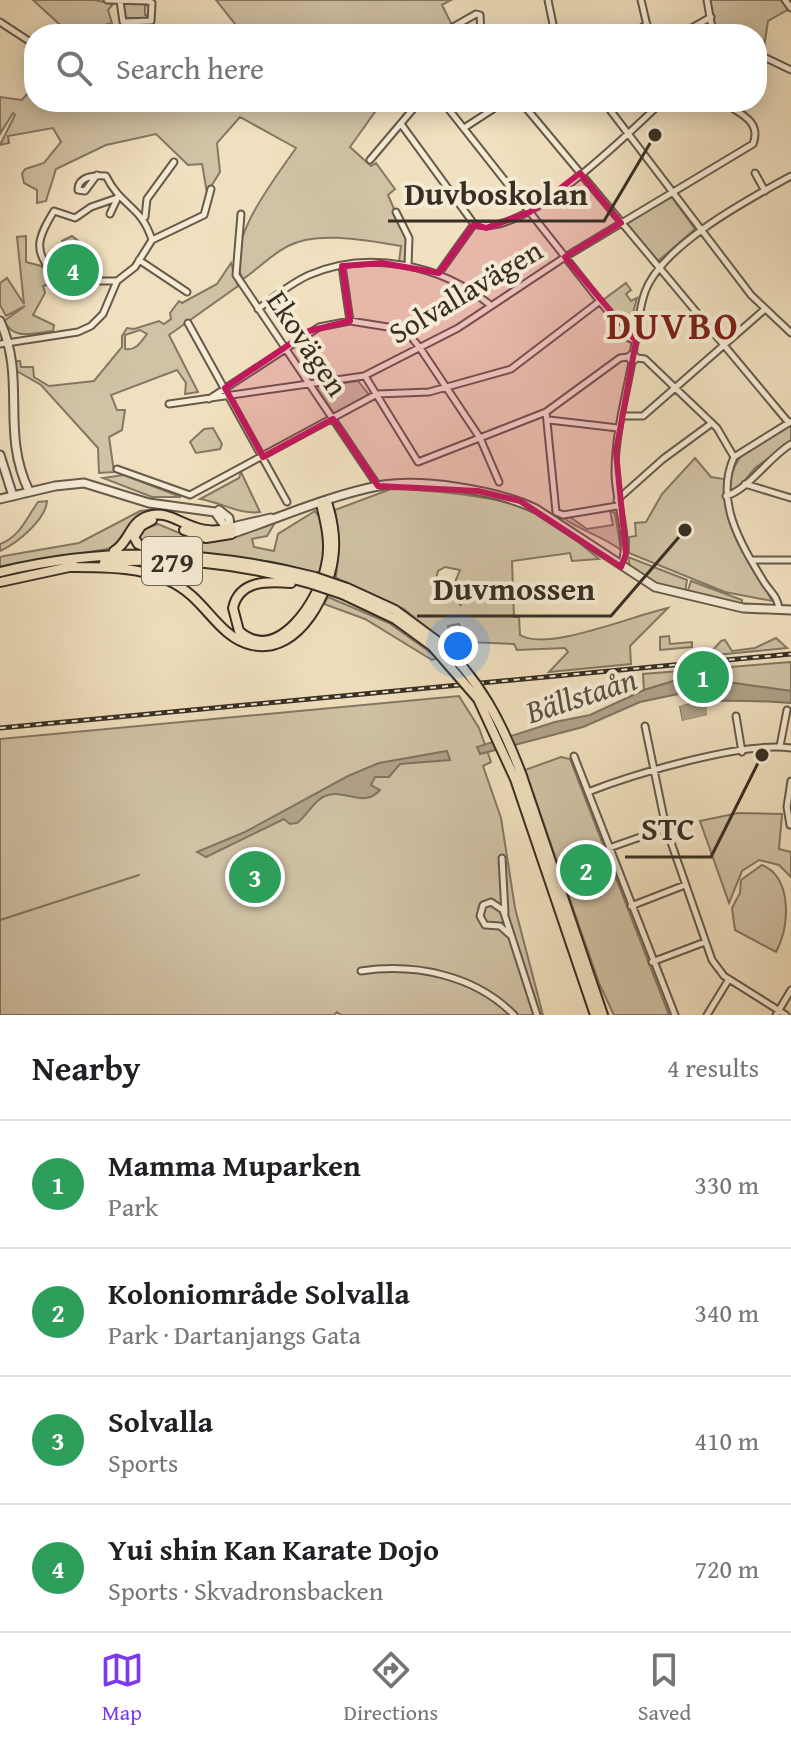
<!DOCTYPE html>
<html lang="en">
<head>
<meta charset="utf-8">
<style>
  body { margin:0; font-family:"Gentium Book Plus",serif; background:#f2f2f2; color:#202124 }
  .you { position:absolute; left:458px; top:646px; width:28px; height:28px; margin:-20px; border:6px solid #fff; border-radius:50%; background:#1a73e8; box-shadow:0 0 0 12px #1a73e833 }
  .badge { display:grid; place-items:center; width:52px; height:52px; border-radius:50%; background:#7c3aed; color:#fff; font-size:26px; font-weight:700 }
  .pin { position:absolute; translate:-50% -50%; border:4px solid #fff; box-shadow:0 2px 8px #0006 }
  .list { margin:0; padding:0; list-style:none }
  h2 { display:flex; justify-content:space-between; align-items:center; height:104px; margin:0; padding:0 32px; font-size:34px }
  h2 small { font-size:26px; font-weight:400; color:#757577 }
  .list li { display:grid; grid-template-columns:52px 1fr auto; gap:24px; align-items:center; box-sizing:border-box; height:128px; padding:0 32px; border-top:2px solid #e0e0e0 }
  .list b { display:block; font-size:30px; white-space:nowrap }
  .list p { margin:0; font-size:26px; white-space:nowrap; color:#757577 }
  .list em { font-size:26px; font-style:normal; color:#757577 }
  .icon { flex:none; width:44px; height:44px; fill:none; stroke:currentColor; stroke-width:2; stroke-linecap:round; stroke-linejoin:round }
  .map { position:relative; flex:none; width:791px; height:1015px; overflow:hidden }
  .search { position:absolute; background:#fff; box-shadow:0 4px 20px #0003; left:24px; right:24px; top:24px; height:88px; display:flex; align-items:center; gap:20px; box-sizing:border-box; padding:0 28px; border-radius:32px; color:#757577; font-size:30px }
  .sheet { height:616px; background:#fff }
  nav { display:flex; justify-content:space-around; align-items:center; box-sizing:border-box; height:112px; border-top:2px solid #e0e0e0; background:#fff; font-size:22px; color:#757577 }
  nav a { display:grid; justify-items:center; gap:4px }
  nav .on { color:#7c3aed }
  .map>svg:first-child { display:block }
  .green { fill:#d1c2a5; stroke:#847864; stroke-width:2; fill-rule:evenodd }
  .water { fill:#b2a38a; stroke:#817461; stroke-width:2 }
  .pier { fill:#f1e0bf }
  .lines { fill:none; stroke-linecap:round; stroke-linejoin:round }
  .stream { stroke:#817461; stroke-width:2 }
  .minor-casing { stroke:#665a4b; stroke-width:9 }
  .tertiary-casing { stroke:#665a4b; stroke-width:11 }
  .primary-casing { stroke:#372e24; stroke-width:12 }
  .minor { stroke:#f6ebd5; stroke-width:5 }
  .tertiary { stroke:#f6ebd5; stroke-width:7 }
  .primary { stroke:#f1e0bf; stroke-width:8 }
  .rail-casing { stroke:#372e24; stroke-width:5 }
  .rail { stroke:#f6ebd5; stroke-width:2; stroke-dasharray:6; stroke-linecap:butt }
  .primary-bridge-casing { stroke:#372e24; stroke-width:12; stroke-linecap:butt }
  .primary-bridge { stroke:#f1e0bf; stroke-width:8 }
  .marked { fill:#c2185b; fill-opacity:0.2; stroke:#c2185b; stroke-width:6; stroke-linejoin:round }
  .labels { text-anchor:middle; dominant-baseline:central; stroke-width:8; stroke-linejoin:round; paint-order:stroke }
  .shield { fill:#f6ebd5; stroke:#706759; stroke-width:2 }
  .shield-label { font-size:28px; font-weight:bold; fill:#372e24 }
  .street-label { font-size:30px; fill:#372e24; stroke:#f6ebd5 }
  .water-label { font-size:32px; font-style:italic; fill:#5c5143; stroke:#f6ebd5 }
  .district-label { font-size:38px; font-weight:bold; letter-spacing:2px; fill:#7a1f14; stroke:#f6ebd5 }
  .leader { fill:none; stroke:#372e24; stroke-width:3 }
  .callout-dot { fill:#372e24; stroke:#f6ebd5; stroke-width:3 }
  .callout-label { font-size:32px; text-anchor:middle; font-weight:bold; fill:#372e24; stroke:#f6ebd5; stroke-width:8; stroke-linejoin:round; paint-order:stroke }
</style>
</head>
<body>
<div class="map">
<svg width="791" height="1015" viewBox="0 0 791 1015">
  <rect width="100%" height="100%" fill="#f1e0bf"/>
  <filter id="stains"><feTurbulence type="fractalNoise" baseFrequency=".0025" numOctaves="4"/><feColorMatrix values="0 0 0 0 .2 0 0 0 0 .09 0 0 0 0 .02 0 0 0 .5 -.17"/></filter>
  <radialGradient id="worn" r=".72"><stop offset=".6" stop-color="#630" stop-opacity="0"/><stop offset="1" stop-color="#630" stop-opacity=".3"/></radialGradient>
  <path class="green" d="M33,0H95L113,4L108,10L112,23L70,34Z
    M216,0H451L442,5L452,25L434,34H225L235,24Z
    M710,0H782L789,9L768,21L763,54L757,57V34H717Z
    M145,3L148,5L145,6V15H149L146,18H124V4Z
    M33,87L34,102H382L350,147L371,166L376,163L395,189L388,195L407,239L406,263L399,262L401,246C369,241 318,230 288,246C272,254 258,269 243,279C221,245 277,176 296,148L240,117L217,143L220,172L207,193L202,164L188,165L156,134L106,145L56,169L46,201L37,203V190L24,183L22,174L25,169L44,163L61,142L53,128L8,136L9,143L0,145L15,115L13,113L0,134V97L22,100Z
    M671,196L695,229L657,262L626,223Z
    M26,236V262L41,266L60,281L43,286L45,293L33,315L54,325L53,331C33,333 14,341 4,321L25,306L6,316L0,305V283L7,278L24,304L17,237Z
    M72,236L86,247L65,249L62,241Z
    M231,263L238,286L169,335L198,392L185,394L186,383L177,370L111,395L117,410H125L122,430L109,437L114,472L99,473L98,448L41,385L15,370V361H20L21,367H33L34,377L49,386L94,381L122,347V336L127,328L134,329L159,321L164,324L171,319L170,313L179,301L182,303L217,284ZM140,330L147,334C141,342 136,351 125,349V335Z
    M626,283L631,290L626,294L631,301L637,298L628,331L603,300Z
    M358,381L370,396L335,415L316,387Z
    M791,425V442L755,468L737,490H731L728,487C738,444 754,445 791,425Z
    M213,428L222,444L220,449L196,453L190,442L204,429Z
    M695,458L711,477L724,479L728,518L772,601L725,592L629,553V537L636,536L635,523L646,522L662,494Z
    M241,472L260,512C240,515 220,502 200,499L239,478Z
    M124,475L181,497H152L103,478Z
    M391,489C424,489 506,497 533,511C558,523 578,542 599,559L572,561L570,553L512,561L514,617H519L520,635C548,652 634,615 668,608L630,646L631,664L549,672L568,652L565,648L517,650L514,644L466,642L459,624L448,626L453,649L404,609L336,578L339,545L335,510ZM445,567L460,570L455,582L461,606L447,588L451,583L449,579H436L438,571Z
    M47,501C46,519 18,543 0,551V544C20,537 27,517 38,502Z
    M157,509L211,529L158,513L112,548L0,568V557L4,556L79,543L140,511Z
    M315,511C329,526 324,555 321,574L273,562L152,546L138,538L141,530L158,524L196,540L214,542L276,521L267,536L252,539L254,547L274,551L278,534Z
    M610,511L615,513L621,550C599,534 582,532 562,517H570L587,529L613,525Z
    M628,557L687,580L685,592L655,583L630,567Z
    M691,581L742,600V604L687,593Z
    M328,597L389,623L438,658L432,660L365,619L324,604Z
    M669,636L670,644L692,642V647L660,650V637Z
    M776,638L787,648L696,657L711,652L721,641L725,640L732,651L755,648Z
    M791,662V691L677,680L644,690L643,674Z
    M459,696L479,728L491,762L483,766L501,818L515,908L543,1015H341L337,1012L334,1015H0V739Z
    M561,757L570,759L669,1015H614L599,983L525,770Z
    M738,813L782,814L779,849L791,852V877L779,865L759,860L742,871L729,903L700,821Z
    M762,865C791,877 791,923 776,952L735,930L732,908L740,893L741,880Z"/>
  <path class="water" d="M707,679L791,691V703C763,701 737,700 708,701V715L682,722L679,705L689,703L687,693H683L640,702L583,727L480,754L477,747L555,722L590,715L644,690L677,680Z
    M447,751L450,760L400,764L389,777H375L371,785L380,790C363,809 346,788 325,796C314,800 307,816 297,823L290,824L284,819L206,857L197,852L245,832L348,776L379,763Z"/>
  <path class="pier" d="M683,693H687L690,703L679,706L682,721L707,715V701L714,700L710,705L711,718L681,725L677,703L685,700Z"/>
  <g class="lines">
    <path class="stream" d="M0,920L139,875"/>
    <g class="minor-casing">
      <path id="minor" d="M107,0L148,1L152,3L151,21L123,22L120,1
        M548,0L555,34
        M641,0L649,34
        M707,0L713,34
        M785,0L791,8
        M0,22L32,43
        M441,34L476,14L480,15L481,34
        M633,34L647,24
        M660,34L690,29L711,17
        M757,58H766L791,70
        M443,102L629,338L636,341
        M521,102L789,423
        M604,102L751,295L791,333
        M401,124L474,224
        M464,128L504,102
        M370,160L419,102
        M755,173L765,191
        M117,198L91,207L75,218L54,211C38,237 32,251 54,274H84L99,281H117
        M396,212L409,238L408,266
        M110,214L117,199
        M241,214L236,275L378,486
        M145,217L147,199L174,162
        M152,240L204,215L211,189
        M139,260L187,292
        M342,266L350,321
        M439,273L474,224C522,241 627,134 662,102
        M258,309C274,297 291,283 309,275C369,249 441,265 489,304
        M188,323L287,502
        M0,344L78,332L91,326L103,314L117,281L135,267L152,240C141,205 122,208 106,176C95,175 78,176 78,190L85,191L97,175
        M633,353L637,358L632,362L628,357L633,353C638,333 638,311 645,292C662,245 749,199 791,176
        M637,358L645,359L717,428L734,457
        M365,376L418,462L546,412L620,358L628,357
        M209,399L319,327L350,321L394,328L408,333L420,348L480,438L499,482
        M169,404L364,376L458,328L565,257L753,144C762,121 739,113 723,102
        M546,412L556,512L563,515L617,506
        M621,416H643L764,310
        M549,420L618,428
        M117,469L190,495L377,394L429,392L511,369L600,301
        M745,484L791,498
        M726,496C748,490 768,458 791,444
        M617,500L663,459L712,423
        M752,560H791
        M621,565C631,539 615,502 615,473C615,435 625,399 632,362
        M779,609C778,597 771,593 764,582C741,544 714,501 734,457L790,422
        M736,716L742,752
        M645,726L666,828L712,960L724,976L786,1015
        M780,746L787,710
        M574,756L675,1015
        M588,792C634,774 744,741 791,748
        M790,825L787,807L791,781
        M609,848L666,828
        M502,858L505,913
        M631,906L685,885
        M510,935L500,926L485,925L480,916L483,905L491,902L503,910L537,1015
        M652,962L705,942
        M361,971C415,963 475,975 514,1015
        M707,1015L729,979
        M776,1015L791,990"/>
    </g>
    <g class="tertiary-casing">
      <path id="tertiary" d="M0,321C27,380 0,431 29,491
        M0,455L13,496
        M0,499L55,486L84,483L149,503L215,512L229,532
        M219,510L229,518L231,532
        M232,527L271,518
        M231,534C279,518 328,496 378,486C421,478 496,490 536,509L655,587L743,608L791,610"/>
    </g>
    <g class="primary-casing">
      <path id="primary" d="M152,520L141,526L134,537L138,544L153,550
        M184,530L206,538L231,534
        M114,551C129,543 130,521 148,516C175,507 192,541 232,527
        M104,563C174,556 244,564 312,584
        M70,567C112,567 159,566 192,596C211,613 226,640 252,645C300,656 332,589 334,550C335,534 332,518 327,502
        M0,572C107,546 208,550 315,577
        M0,582L74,566
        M291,583C268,581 239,580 233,608L239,631C278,666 320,598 326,565C331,545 326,524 321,504
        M347,588L395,610L437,641
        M342,594L395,619L432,646
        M522,776L603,1015
        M515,779L595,1015"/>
    </g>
    <use href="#minor" class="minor"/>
    <use href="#tertiary" class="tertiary"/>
    <use href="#primary" class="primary"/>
    <g class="rail-casing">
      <path id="rail" d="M0,728L791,654"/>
    </g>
    <use href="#rail" class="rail"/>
    <g class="primary-bridge-casing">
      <path id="primary-bridge" d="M315,577L347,588
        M312,584L342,594
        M437,641C479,677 503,725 522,776
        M432,646L478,699L515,779"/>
    </g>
    <use href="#primary-bridge" class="primary-bridge"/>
  </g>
  <path class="marked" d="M580,173L621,223L565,257L636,341L616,452L626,554L621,567L520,501L478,491L378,486L333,419L263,457L225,388L309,331L350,321L342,266L382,263L439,273L474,224L486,228L530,212Z"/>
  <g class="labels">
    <rect class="shield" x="142" y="537" width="60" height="48" rx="6"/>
    <g class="shield-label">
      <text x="172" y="561">279</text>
    </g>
    <g class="street-label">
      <text transform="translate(465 291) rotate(-31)">Solvallavägen</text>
      <text transform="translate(308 343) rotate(56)">Ekovägen</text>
    </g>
    <g class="water-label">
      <text transform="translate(581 695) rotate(-18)">Bällstaån</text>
    </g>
    <g class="district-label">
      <text x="673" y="325">DUVBO</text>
    </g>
  </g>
  <path class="leader" d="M655 135L604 221H388M685 530L611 616H417M762 755L711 857H625"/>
  <g class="callout-dot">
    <circle cx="655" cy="135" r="8"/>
    <circle cx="685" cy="530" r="8"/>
    <circle cx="762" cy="755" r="8"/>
  </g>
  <g class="callout-label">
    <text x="496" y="205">Duvboskolan</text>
    <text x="514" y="600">Duvmossen</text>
    <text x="668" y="840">STC</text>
  </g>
  <rect width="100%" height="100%" filter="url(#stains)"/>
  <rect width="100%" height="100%" fill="url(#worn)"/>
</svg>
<div class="you"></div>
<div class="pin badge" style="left:703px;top:677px;background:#2e9e5b">1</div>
<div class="pin badge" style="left:586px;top:870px;background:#2e9e5b">2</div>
<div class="pin badge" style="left:255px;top:877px;background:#2e9e5b">3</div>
<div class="pin badge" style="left:73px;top:270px;background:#2e9e5b">4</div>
<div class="search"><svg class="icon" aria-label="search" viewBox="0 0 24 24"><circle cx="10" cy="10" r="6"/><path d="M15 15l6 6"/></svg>Search here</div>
</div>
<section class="sheet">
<h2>Nearby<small>4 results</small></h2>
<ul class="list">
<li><span class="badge" style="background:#2e9e5b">1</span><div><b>Mamma Muparken</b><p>Park</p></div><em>330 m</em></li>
<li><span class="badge" style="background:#2e9e5b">2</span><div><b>Koloniområde Solvalla</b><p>Park · Dartanjangs Gata</p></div><em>340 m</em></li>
<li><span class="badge" style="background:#2e9e5b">3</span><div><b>Solvalla</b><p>Sports</p></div><em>410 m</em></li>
<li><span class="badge" style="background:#2e9e5b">4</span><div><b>Yui shin Kan Karate Dojo</b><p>Sports · Skvadronsbacken</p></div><em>720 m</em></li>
</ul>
</section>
<nav>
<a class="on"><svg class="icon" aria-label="map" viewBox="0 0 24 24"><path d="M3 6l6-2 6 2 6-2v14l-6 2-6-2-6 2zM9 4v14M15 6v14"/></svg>Map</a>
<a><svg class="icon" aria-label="directions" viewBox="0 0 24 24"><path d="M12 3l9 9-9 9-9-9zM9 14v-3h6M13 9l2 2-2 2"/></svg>Directions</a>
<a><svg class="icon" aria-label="saved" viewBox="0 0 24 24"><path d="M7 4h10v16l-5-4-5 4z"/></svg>Saved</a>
</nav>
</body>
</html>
